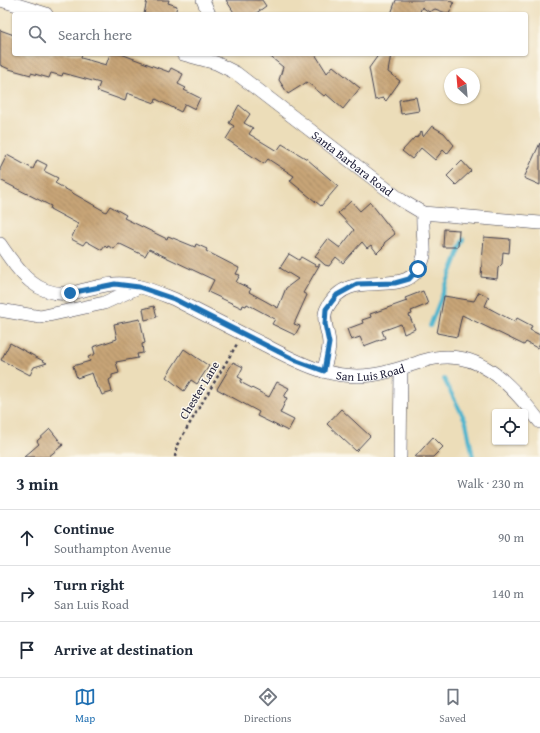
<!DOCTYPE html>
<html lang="en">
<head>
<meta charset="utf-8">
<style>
  body { margin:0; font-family:"Gentium Book Plus",serif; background:#f2f2f3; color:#1f2937 }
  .controls { position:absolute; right:12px; bottom:12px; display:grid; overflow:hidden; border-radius:4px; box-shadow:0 1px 3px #0004 }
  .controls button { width:36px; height:36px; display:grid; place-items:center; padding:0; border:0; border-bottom:1px solid #e0e1e3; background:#fff; color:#1f2937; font:20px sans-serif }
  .compass { position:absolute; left:444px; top:68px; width:36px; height:36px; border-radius:50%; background:#fff; box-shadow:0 1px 3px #0004; rotate:334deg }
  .stop { position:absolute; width:12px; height:12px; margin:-9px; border:3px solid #1f6fb2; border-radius:50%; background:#fff }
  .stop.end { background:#1f6fb2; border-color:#fff; box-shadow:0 1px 4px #0008 }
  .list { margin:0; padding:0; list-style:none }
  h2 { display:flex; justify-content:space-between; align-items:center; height:52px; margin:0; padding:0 16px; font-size:17px }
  h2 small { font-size:13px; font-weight:400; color:#747a83 }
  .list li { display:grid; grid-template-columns:26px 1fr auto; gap:12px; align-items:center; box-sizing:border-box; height:56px; padding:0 16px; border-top:1px solid #e0e1e3 }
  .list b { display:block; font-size:15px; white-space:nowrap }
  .list p { margin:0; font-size:13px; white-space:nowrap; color:#747a83 }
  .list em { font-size:13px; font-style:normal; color:#747a83 }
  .icon { flex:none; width:22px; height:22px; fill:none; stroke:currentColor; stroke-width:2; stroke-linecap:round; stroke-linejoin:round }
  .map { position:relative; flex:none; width:540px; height:457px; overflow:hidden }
  .search { position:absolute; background:#fff; box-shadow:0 1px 3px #0004; left:12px; right:12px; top:12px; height:44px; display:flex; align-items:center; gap:10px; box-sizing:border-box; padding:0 14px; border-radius:4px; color:#747a83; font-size:15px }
  .sheet { height:220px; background:#fff }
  nav { display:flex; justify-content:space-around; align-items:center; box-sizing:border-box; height:56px; border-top:1px solid #e0e1e3; background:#fff; font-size:11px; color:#747a83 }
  nav a { display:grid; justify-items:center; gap:2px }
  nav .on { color:#1f6fb2 }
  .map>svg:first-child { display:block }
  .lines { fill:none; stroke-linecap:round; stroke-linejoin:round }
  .stream { stroke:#50b5ce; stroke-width:4 }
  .building { fill:url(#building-back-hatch) }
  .street-casing { stroke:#403e4e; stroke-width:14 }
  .path { stroke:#403e4e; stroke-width:2.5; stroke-dasharray:3 3; stroke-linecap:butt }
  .street { stroke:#fff; stroke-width:13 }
  .route { stroke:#1f6fb2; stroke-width:5 }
  .labels { text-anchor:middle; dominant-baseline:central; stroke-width:3; stroke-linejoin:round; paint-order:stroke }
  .street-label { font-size:12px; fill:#22223b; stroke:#fbf7ec }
</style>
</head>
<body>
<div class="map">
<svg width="540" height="457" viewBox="0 0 540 457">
  <defs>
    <pattern id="building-back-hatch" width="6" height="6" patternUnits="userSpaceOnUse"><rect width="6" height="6" fill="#c8a577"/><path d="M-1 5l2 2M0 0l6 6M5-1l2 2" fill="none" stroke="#a28663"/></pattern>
  </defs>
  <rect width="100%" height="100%" fill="#fbf7ec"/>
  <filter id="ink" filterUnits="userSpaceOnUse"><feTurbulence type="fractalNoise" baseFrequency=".025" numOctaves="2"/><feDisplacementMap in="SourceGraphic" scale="8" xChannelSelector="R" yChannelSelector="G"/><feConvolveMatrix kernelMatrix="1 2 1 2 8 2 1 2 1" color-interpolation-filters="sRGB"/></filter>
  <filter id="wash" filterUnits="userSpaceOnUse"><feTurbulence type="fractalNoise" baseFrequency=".012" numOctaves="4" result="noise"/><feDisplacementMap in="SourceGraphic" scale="16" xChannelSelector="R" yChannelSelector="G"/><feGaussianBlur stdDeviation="0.9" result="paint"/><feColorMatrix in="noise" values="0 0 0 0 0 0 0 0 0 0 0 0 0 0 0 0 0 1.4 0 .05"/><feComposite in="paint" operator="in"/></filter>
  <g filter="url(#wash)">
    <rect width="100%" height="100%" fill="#ecddb9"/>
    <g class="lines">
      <path class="stream" d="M430,326L464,239
        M444,379L466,422L473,457"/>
    </g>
    <g id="blocks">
      <path class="building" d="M147,0H169L168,3L177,6L175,14H144Z
        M226,0H262L266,6L255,14H235Z
        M396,0H448L454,3L449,14L435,9L429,12L422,7L419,14H391Z
        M0,30L14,35V54H82L81,58L106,65L110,54H121L169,72L171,68L183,74L178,84L186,88L184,90L200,98L195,109L185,104L181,112L156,99L155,103L127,93L125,101L97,91L100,83L63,73L62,76L51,73L49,78L31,73V75L9,69L0,65Z
        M267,54H315L327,73L333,66L360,88L343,109L326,94L324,96L307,82L288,94L279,80L283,67Z
        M379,54H391L388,72L400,81L386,101L383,98L375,100L369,68Z
        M416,97L419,111L401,114L399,100Z
        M239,105L250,114L244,123L253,128L249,134L277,151L282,144L307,159L338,186L321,206L290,181L294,176L268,159L264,164L226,139L234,126L229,123Z
        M432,126L444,133L454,145L447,154L443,150L435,160L421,148L412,159L402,151L415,137L416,138L422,131L423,137Z
        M540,143V185L524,178Z
        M7,155L33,169L37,160L47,165L44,171L58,178L55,183L106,212L110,206L126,215L124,218L167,239L168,236L195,247L196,244L207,249L206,251L239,268L236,274L240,275L236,282L251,289L249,292L278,308L286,288L298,279L280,268L289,254L299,260L301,257L317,266L320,264L303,293L307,295L294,324L300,326L295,335L272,324L275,319L247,304L246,306L243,305L242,308L208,292L214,280L149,249L145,256L118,243L114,249L108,246L107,248L105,246L102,250L86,241L83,245L71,239L78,224L50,209L51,206L0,180V169Z
        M462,161L471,171L456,185L447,176Z
        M351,201L360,211L370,202L395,234L384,243L385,245L377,253L371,245L367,248L362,242L343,263L336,257L329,266L325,265L315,256L328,239L340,248L354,230L338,213Z
        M444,229L459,230L458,247H443Z
        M484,237L510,239L509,253L503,252L502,264L498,268L497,279L481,277Z
        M423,291L428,304L411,311L412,314L409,315L415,329L404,334L401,324L382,331L385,338L364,346L360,337L351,340L347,329L363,323L362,320L371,317L370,314L407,301L405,298Z
        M479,292L489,297L485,306L515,322L517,318L532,326L530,330L540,335V343L537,348L526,342L524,345L462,315L457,337L437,333L444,296L474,301Z
        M154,306L157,317L145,320L143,309Z
        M140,319L145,343L142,344L143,353L137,354L138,358L116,362L119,373L112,375V378L109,380L112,392L102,395L99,388H97L92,373L77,378L73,366L90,361L88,357L95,354L93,347L117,339L114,324Z
        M10,343L47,363L34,367L30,375L1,360Z
        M184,349L209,366L197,384L191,380L184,391L166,377Z
        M233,362L243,367L238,377L242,379L240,382L269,397L277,382L289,388L284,397L287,398L280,413L294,420L288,431L257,416L259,412L217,389Z
        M341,409L370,436L356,451L327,424Z
        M50,429L63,445L48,457H24L39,444L37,441Z
        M433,437L443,447L433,457H415Z"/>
    </g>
  </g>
  <g filter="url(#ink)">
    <use href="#blocks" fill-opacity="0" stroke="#403e4e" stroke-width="1"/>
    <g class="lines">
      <g class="street-casing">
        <g id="street">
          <path d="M1,0L46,14"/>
          <path d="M203,0L209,14"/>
          <path id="s1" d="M183,54L216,63L236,73L401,200L423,213L540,223"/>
          <path id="s2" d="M0,244C18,270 35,298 72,293C86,290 100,285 114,284C134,282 156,292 174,299C203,314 233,329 263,344C282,354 302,365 323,371C363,382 386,373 423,361C476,344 511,384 540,422"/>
          <path d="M0,310L40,317L104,303L139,287"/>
          <path d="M323,371C326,362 329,353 329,344C329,332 321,319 327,308C352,260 410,308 424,256C425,249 422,223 423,213"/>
          <path d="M400,457L401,370"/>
        </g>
      </g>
      <path class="path" d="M175,457L177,445L237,344"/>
      <use href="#street" class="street"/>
    </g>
  </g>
  <g class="lines" filter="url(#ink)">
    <path class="route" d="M70,293L115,284L139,287L174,299L297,361L324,371L329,343L325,324L326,309L337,295L357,284L395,283L409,279L418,269"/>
  </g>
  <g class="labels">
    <g class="street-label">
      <text stroke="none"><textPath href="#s1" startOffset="204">Santa Barbara Road</textPath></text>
      <text stroke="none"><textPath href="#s2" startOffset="412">San Luis Road</textPath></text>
      <text transform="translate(199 390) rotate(-59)">Chester Lane</text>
    </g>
  </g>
</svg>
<div class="controls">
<button><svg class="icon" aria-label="locate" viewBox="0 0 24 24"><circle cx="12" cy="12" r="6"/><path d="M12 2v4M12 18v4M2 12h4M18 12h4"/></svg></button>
</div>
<svg class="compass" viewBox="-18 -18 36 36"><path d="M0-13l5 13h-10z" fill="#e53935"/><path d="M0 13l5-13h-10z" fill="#747a83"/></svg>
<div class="stop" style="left:418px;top:269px"></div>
<div class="stop end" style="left:70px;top:293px"></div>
<div class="search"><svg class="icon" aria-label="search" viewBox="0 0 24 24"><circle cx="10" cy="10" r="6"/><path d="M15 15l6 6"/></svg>Search here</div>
</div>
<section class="sheet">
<h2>3 min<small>Walk · 230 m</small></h2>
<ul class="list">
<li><svg class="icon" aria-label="ahead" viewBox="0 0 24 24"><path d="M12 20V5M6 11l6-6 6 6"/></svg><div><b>Continue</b><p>Southampton Avenue</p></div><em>90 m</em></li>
<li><svg class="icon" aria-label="right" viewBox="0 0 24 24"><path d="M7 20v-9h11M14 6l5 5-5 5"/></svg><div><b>Turn right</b><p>San Luis Road</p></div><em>140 m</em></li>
<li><svg class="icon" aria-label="arrive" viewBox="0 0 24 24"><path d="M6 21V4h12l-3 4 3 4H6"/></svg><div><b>Arrive at destination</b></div></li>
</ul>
</section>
<nav>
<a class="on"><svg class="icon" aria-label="map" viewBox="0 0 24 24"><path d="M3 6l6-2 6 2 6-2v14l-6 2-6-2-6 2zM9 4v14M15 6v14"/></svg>Map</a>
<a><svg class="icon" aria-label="directions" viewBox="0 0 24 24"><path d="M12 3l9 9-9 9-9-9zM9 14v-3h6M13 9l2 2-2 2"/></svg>Directions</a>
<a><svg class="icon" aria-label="saved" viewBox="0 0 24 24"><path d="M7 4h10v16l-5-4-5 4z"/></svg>Saved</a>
</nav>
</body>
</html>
